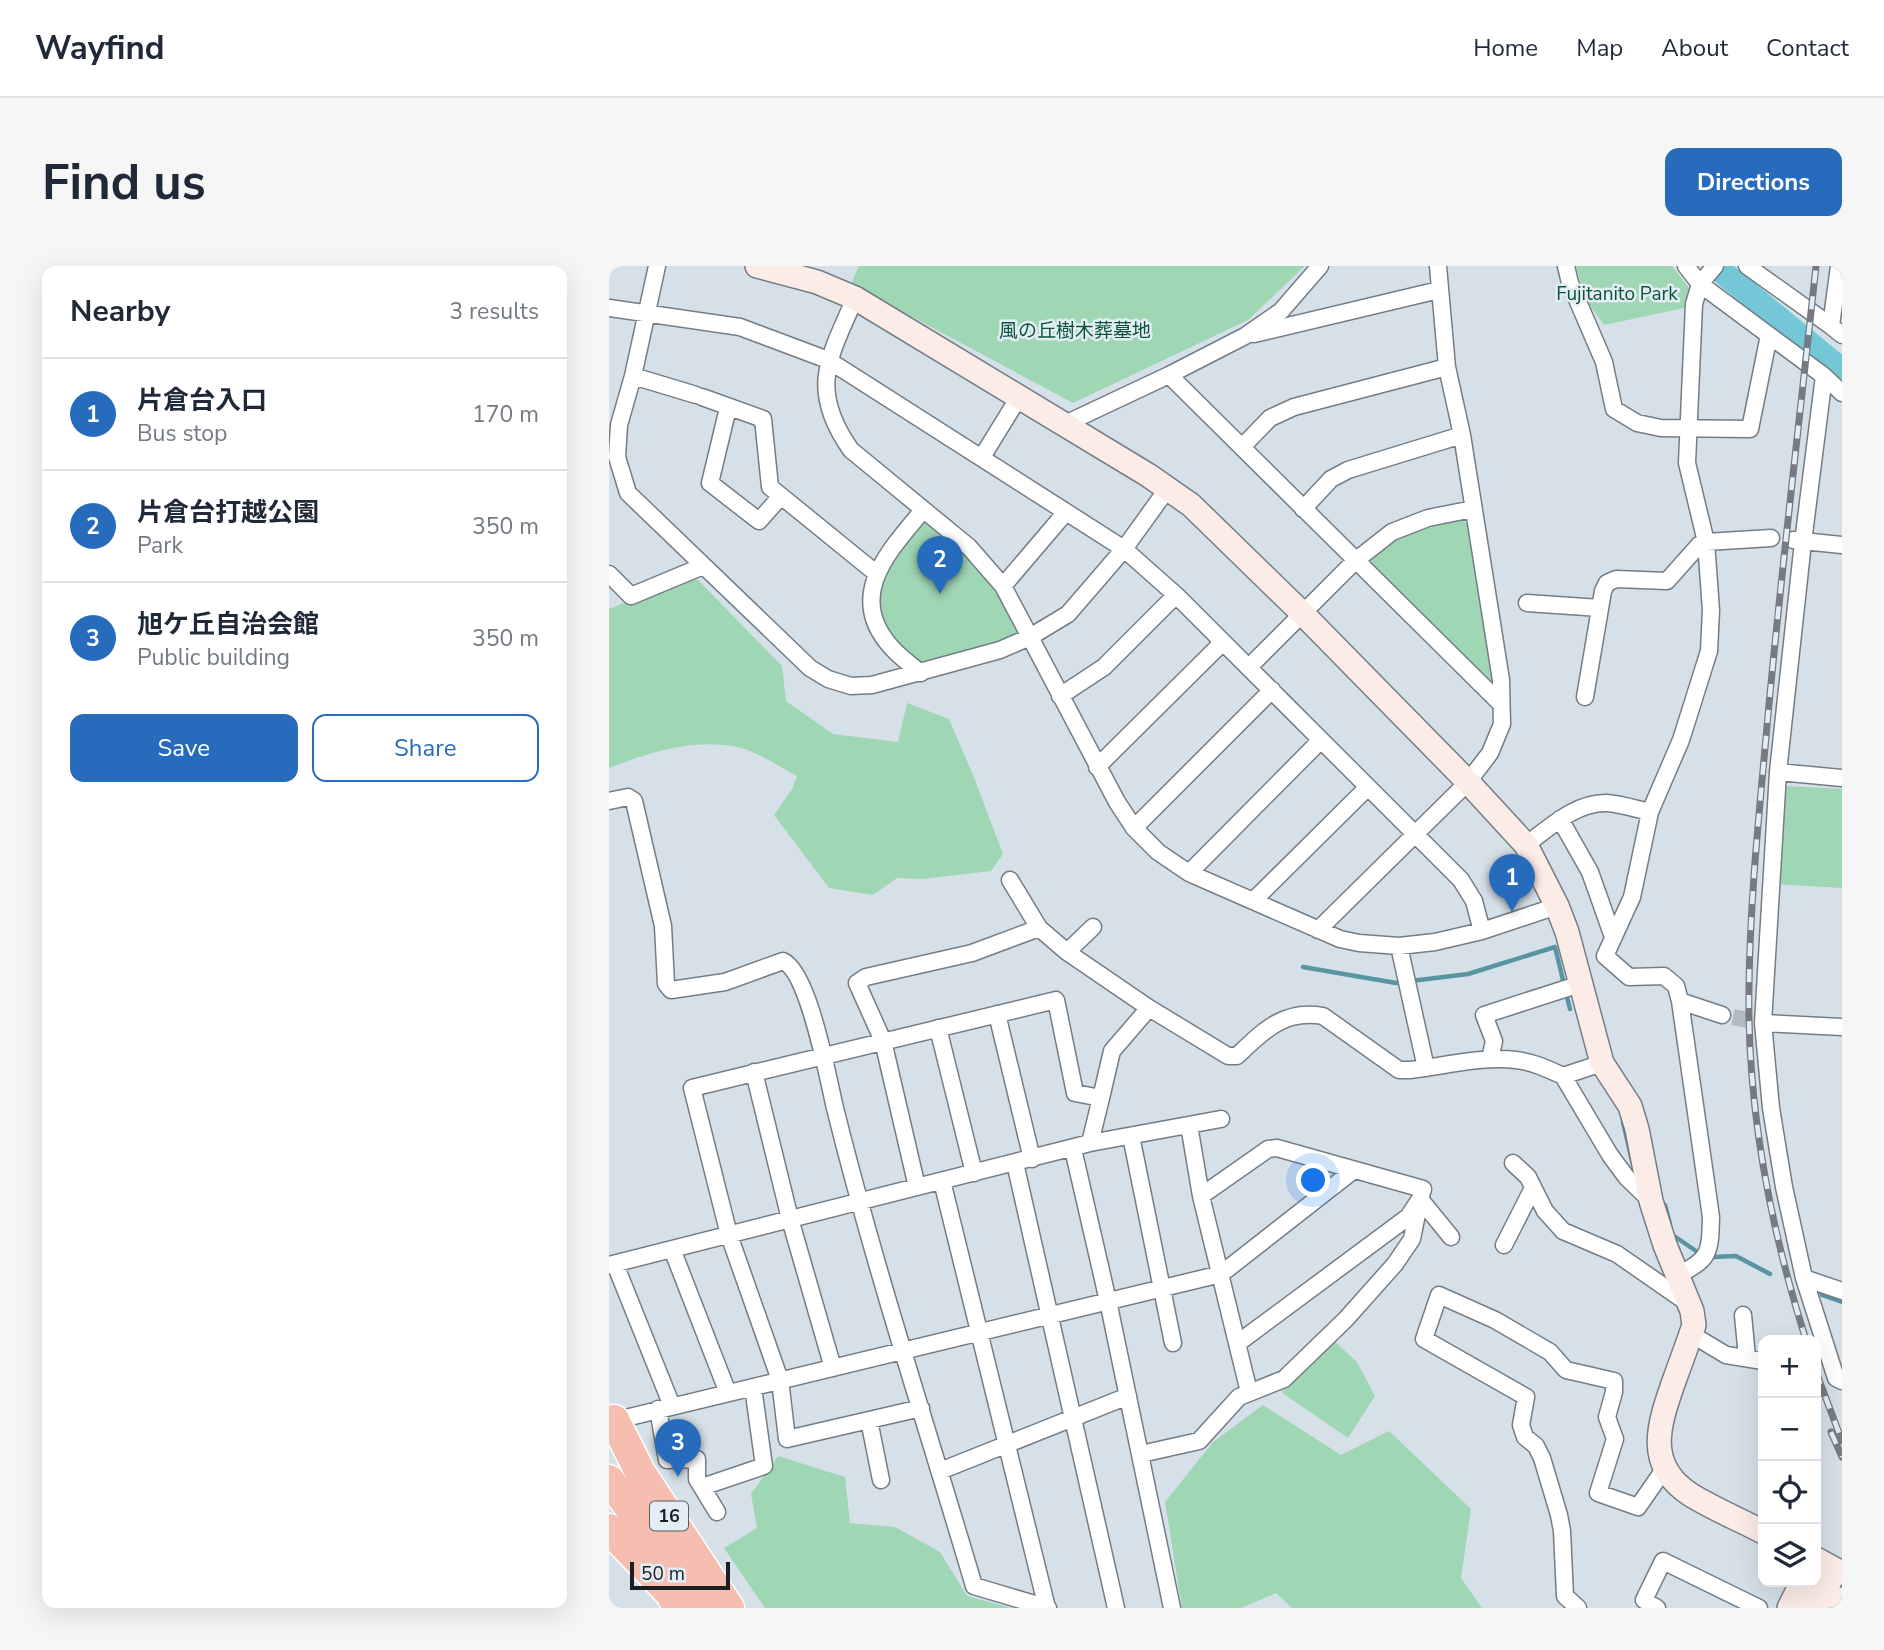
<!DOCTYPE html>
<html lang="en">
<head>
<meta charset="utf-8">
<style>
  body { margin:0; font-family:"Nunito Sans","Noto Sans JP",sans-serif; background:#f6f6f7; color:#1f2937 }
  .controls { position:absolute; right:21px; bottom:21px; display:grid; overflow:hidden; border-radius:14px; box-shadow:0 7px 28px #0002 }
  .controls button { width:63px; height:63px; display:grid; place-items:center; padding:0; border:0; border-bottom:2px solid #e0e1e3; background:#fff; color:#1f2937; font:35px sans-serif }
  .scale { position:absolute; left:21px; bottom:18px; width:100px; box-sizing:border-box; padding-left:7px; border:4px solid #1c1f22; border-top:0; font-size:19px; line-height:24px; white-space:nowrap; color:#1c1f22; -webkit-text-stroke:5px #e4edf6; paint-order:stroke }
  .you { position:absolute; left:705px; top:915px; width:24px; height:24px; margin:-18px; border:5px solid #fff; border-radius:50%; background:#1a73e8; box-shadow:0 0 0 10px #1a73e833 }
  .badge { display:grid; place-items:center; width:46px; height:46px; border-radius:50%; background:#276bbc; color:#fff; font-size:23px; font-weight:700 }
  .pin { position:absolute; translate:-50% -58px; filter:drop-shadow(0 2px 4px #0008) }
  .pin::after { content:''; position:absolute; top:37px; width:24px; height:21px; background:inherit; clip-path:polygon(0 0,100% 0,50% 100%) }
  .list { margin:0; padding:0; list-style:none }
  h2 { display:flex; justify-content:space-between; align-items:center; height:91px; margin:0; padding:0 28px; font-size:30px }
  h2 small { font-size:23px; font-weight:400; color:#747a83 }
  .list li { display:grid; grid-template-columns:46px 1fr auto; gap:21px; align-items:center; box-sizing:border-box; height:112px; padding:0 28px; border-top:2px solid #e0e1e3 }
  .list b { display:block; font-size:26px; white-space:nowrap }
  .list p { margin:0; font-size:23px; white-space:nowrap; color:#747a83 }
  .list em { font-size:23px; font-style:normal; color:#747a83 }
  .actions { display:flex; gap:14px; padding:21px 28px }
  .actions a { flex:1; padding:16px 0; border:2px solid #276bbc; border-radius:14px; text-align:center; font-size:24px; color:#276bbc }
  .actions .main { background:#276bbc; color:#fff }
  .icon { flex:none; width:38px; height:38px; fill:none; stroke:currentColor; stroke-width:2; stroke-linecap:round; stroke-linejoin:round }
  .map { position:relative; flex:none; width:1233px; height:1342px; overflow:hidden; border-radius:14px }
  header { display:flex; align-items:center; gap:42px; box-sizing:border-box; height:98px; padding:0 35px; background:#fff; border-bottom:2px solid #e0e1e3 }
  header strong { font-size:33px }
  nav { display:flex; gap:38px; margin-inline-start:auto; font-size:24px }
  .intro { display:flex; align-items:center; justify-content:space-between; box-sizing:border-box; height:168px; padding:0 42px }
  h1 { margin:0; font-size:49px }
  .button { padding:18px 32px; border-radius:14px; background:#276bbc; color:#fff; font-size:24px; font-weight:700 }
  main { display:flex; gap:42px; padding:0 42px }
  aside { flex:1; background:#fff; border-radius:14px; box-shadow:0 7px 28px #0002 }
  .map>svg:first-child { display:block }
  .green { fill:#9fd6b4 }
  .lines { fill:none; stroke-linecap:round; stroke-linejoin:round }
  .stream { stroke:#5995a0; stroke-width:4.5 }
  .river { stroke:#73c7d6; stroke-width:24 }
  .street-tunnel { stroke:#b1b9c1; stroke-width:16; stroke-dasharray:16 8; stroke-linecap:butt }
  .street-casing { stroke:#747d85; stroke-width:19 }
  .secondary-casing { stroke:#747d85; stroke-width:26 }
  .highway-casing { stroke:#fff; stroke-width:33 }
  .street { stroke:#fff; stroke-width:16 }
  .secondary { stroke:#fcece7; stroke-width:23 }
  .highway { stroke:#f6beb0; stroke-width:30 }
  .rail-casing { stroke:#757b81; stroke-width:7 }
  .rail { stroke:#e4edf6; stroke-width:4.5; stroke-dasharray:13; stroke-linecap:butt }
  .labels { text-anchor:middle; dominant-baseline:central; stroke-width:5; stroke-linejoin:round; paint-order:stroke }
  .shield { fill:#e4edf6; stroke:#585d62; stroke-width:2 }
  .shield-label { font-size:18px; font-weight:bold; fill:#1c1f22 }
  .park-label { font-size:19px; fill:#085634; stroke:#e4edf6 }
</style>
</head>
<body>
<header>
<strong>Wayfind</strong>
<nav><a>Home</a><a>Map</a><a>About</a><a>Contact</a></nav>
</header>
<div class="intro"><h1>Find us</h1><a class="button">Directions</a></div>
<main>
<aside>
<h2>Nearby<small>3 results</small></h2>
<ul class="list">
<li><span class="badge">1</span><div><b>片倉台入口</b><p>Bus stop</p></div><em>170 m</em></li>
<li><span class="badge">2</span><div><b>片倉台打越公園</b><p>Park</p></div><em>350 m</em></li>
<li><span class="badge">3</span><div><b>旭ケ丘自治会館</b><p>Public building</p></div><em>350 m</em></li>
</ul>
<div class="actions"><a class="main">Save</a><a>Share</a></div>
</aside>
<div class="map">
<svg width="1233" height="1342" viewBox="0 0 1233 1342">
  <rect width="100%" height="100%" fill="#d6e0e9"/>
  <path class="green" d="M250,0H696L639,54L464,137L242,18Z
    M967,0H1063L1080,22L1075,42L995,59L976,32Z
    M845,255H854L860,259L887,412L880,420L757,298C776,273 816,263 845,255Z
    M311,257H317L355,287L390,326L409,364L408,368L381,383L310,400C302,393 293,386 286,378C249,334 284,293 311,257Z
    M84,309L173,400L177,435L224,468L289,476L298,437L340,453L366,514L394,588L382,605L313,613L288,612L264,629L220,622L165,549L183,523L188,510C171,501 147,485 129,481C84,472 41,486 0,502V343Z
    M1179,520L1233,523V622L1166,618L1174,524Z
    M723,1073L748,1096L766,1130L739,1172L672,1126Z
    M654,1139L732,1189L780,1165L862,1243L852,1312L873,1342H683L667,1327L632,1342H573L556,1236L604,1176Z
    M169,1190L236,1211L241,1257L286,1261L331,1286L358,1330L402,1342H156L115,1282L148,1262L142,1228Z"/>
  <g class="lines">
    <path class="stream" d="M694,701L787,717L793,716
      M802,715L859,708L946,681L955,718
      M957,727L961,743
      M1014,856L1023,895
      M1056,939L1061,958
      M1065,970L1090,987
      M1104,991L1127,990L1161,1008
      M1213,1029L1233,1036"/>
    <path class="river" d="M1106,0L1233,104"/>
    <path class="street-tunnel" d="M1124,751L1154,757"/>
    <g class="street-casing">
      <path id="street" d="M48,0L24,110L10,159L8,191L19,227L201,402L219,413L242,420L263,419L391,384L421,371L459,348L515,283L559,222
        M957,0L961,17L995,96L1005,143L1028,157L1052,162L1141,163L1160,69
        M1077,0L1091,18L1215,110L1233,127
        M1138,0L1222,60
        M1230,0L1222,60L1233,69
        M246,32C220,92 199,123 242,184L360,281L394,320L508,536L525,562L549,586L580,607L731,673L750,677L790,680L826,676L873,665L948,640
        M0,42L131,61L219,94L515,283L567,329L852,614L865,635L873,665
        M645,68L830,24
        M560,109L892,438
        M24,110L87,129
        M1215,110L1194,276L1169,506L1154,757L1162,842L1175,921L1195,1012L1227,1112L1233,1115
        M93,131L154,153L161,221L268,308
        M119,142L101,217L150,255L172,230
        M456,158L560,109L636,70L672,45L711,0
        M633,181L661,152L685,141L838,101
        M373,191L410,131
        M694,243L722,213L739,204L853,169
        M1184,274L1233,279
        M0,308L22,330L94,300
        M394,320L457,246
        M918,337L991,342
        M640,401L746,295L783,266L819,252L864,243
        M312,407C302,399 291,391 283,382C235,330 281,284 314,244
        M451,430L495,401L567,329
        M976,431L994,325L998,317L1007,313L1058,315L1090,279L1097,276L1162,272
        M488,501L614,376
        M1169,506L1233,512
        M0,535L19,531L25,535L54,660L57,718L62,724L116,716L174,695C200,706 219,813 226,842C266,1003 318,1161 365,1320L439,1342
        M951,553L981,606L1004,671
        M525,562L663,424
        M917,579C941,561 967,536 998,537C1012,538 1027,543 1041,546
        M580,607L712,474
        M401,614L430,662L458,686L540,742L619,790H628C654,765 675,743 714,750L790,804H801C835,800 873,790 907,794C924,796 939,803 954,810L993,797
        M644,635L759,521
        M709,664L859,516L881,487L893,458L892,414L853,169L838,101L829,0
        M790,680L817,802
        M458,686L484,661
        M996,690L1023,631L1041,546L1072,474L1100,385L1102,344L1097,276L1078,197L1085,38L1091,18L1106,0
        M996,690L1020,711L1055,710L1067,720L1071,735L1102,951C1101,988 1101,993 1067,1010
        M1071,735L1113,749
        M388,748L423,893
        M1154,757L1233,761
        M329,762L365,907
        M881,793L885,775L875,749L971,718
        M145,806L181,953L224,1102
        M954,810L1001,889L1018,912L1042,935
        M492,832L503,785L540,742
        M580,859L592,930L640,1126
        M522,870L564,1077
        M464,883L499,1035L563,1342
        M406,897L507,1342
        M904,897L919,911L936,945L954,965L1008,988L1080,1038
        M333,915L438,1342
        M308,921L274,775L248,717L257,711L363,687L430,662
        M592,930L659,883L668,882L814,923L811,933L799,951L629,1077
        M895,979L924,922
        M63,983L119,1127
        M6,998L63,1140
        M0,999L481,877L612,853
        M1195,1012L1233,1025
        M1134,1049L1138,1091
        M1082,1068L1117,1089L1154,1095
        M312,1142L178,1173L171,1114L120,969L83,822L447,734L466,827L492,832L481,877
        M49,1143L58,1194L88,1193V1213L108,1246
        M260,1154L272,1214
        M0,1156L612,1008L745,904
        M532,1188L590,1175L630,1131L675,1113L737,1053L786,998L803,973L811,933L842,971
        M331,1205L519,1130
        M93,1221L155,1200L144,1121
        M969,1342L956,1330L953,1265L950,1249L933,1192L927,1180L916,1171L912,1159L917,1131L815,1073L830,1029L886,1054L941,1086L957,1104L1005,1115V1126L998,1151L1006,1173L989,1227L1029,1241L1056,1202
        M1048,1342L1035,1334L1054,1295L1150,1342"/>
    </g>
    <g class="secondary-casing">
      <path id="secondary" d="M148,0L208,16L246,32L539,209L582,239L694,348L859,516L917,579L948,640L958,666L993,797L1021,840L1028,863L1042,935L1056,979L1083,1045L1085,1059C1079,1077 1072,1096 1065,1115C1050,1158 1035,1199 1082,1229C1105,1243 1131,1254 1154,1266
        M1207,1293L1233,1307
        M1180,1342L1193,1316
        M1204,1342L1221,1315
        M1228,1342L1233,1333"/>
    </g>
    <g class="highway-casing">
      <path id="highway" d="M5,1154L31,1206L120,1342
        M0,1214L97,1342
        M0,1263L62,1328L69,1342"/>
    </g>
    <use href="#street" class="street"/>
    <use href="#secondary" class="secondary"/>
    <use href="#highway" class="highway"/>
    <g class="rail-casing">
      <path id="rail" d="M1197,1074C1161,961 1138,840 1140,721C1141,630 1151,540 1159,449C1173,299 1191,150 1207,0
        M1207,1106L1233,1175
        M1222,1166L1233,1191"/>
    </g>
    <use href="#rail" class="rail"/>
  </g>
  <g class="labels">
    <rect class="shield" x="41" y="1235.5" width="38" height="29" rx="5"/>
    <g class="shield-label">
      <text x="60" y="1250">16</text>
    </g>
    <g class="park-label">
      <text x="1008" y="28">Fujitanito Park</text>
      <text x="466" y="65">風の丘樹木葬墓地</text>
    </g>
  </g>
</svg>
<div class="controls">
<button>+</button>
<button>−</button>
<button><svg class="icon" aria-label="locate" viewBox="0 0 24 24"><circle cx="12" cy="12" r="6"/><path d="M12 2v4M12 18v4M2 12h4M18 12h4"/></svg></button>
<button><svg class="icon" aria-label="layers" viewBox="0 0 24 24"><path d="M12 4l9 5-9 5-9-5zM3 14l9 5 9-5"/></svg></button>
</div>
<div class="scale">50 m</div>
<div class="you"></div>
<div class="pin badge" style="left:903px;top:646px">1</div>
<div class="pin badge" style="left:331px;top:328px">2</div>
<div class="pin badge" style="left:69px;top:1211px">3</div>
</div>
</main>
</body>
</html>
